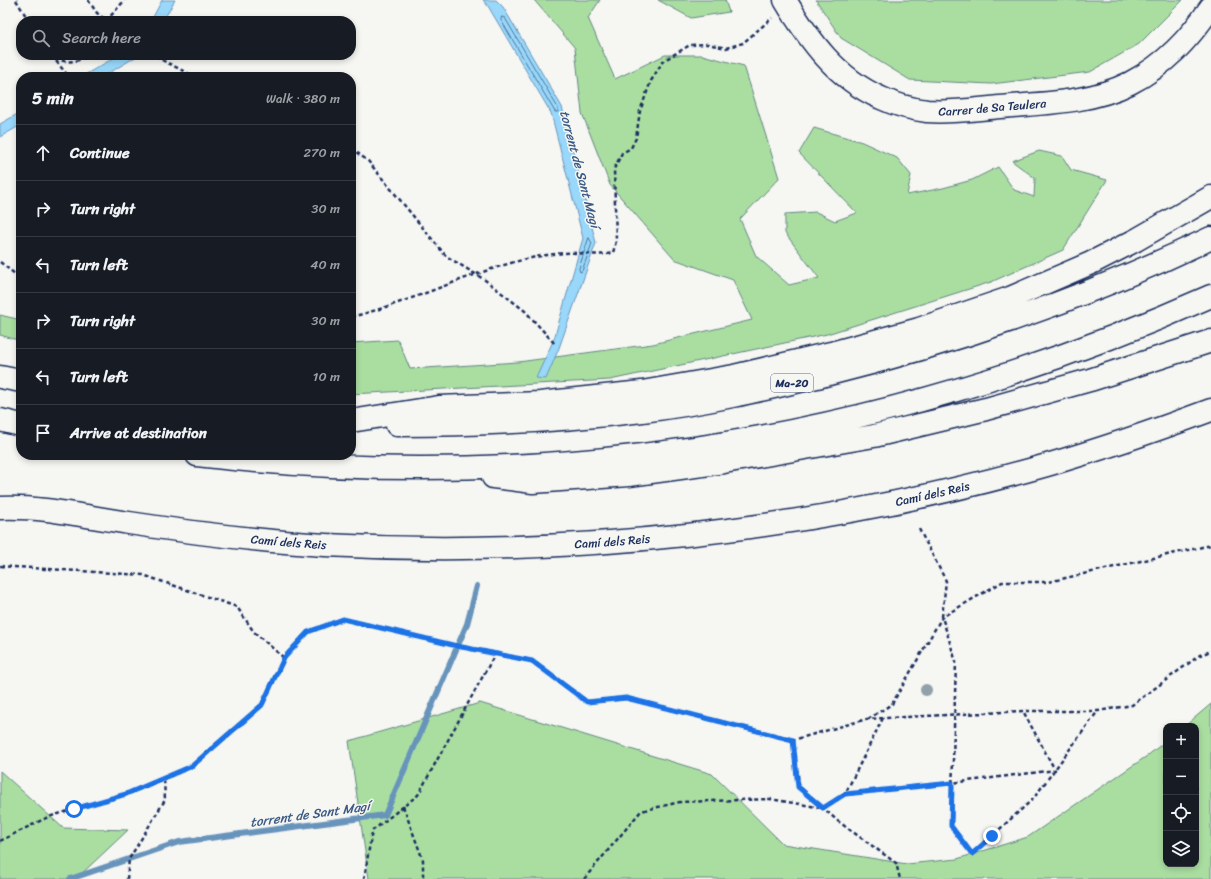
<!DOCTYPE html>
<html lang="en">
<head>
<meta charset="utf-8">
<style>
  body { margin:0; font-family:Sriracha,sans-serif; background:#20242c; color:#f1f3f6 }
  .controls { position:absolute; right:12px; bottom:12px; display:grid; overflow:hidden; border-radius:8px; box-shadow:0 2px 6px #0003 }
  .controls button { width:36px; height:36px; display:grid; place-items:center; padding:0; border:0; border-bottom:1px solid #363941; background:#171b24; color:#f1f3f6; font:20px sans-serif }
  .stop { position:absolute; width:12px; height:12px; margin:-9px; border:3px solid #1a73e8; border-radius:50%; background:#fff }
  .stop.end { background:#1a73e8; border-color:#fff; box-shadow:0 1px 4px #0008 }
  .list { margin:0; padding:0; list-style:none }
  h2 { display:flex; justify-content:space-between; align-items:center; height:52px; margin:0; padding:0 16px; font-size:17px }
  h2 small { font-size:13px; font-weight:400; color:#9ea1a6 }
  .list li { display:grid; grid-template-columns:26px 1fr auto; gap:12px; align-items:center; box-sizing:border-box; height:56px; padding:0 16px; border-top:1px solid #363941 }
  .list b { display:block; font-size:15px; white-space:nowrap }
  .list em { font-size:13px; font-style:normal; color:#9ea1a6 }
  .icon { flex:none; width:22px; height:22px; fill:none; stroke:currentColor; stroke-width:2; stroke-linecap:round; stroke-linejoin:round }
  .map { position:relative; flex:none; width:1211px; height:879px; overflow:hidden }
  .search { position:absolute; background:#171b24; box-shadow:0 2px 6px #0003; left:16px; top:16px; width:340px; height:44px; display:flex; align-items:center; gap:10px; box-sizing:border-box; padding:0 14px; border-radius:16px; color:#9ea1a6; font-size:15px }
  .panel { position:absolute; background:#171b24; box-shadow:0 2px 6px #0003; left:16px; top:72px; width:340px; height:388px; border-radius:16px }
  .map>svg:first-child { display:block }
  .green { fill:#aadea1; stroke:#628680 }
  .water { fill:#99d8fa; stroke:#6794bc }
  .lines { fill:none; stroke-linecap:round; stroke-linejoin:round }
  .shore { stroke:#4d739c; stroke-width:1 }
  .stream { stroke:#6794bc; stroke-width:6 }
  .minor-casing { stroke:#1b2f5e; stroke-width:25 }
  .highway-casing { stroke:#1b2f5e; stroke-width:25 }
  .path { stroke:#1b2f5e; stroke-width:2.5; stroke-dasharray:4 3; stroke-linecap:butt }
  .minor { stroke:#f6f6f2; stroke-width:22 }
  .highway { stroke:#f6f6f2; stroke-width:22 }
  .tree { fill:#91a1aa }
  .route { stroke:#1a73e8; stroke-width:5 }
  .labels { text-anchor:middle; dominant-baseline:central; stroke-width:3; stroke-linejoin:round; paint-order:stroke }
  .shield { fill:#f6f6f2; stroke:#5d6b8a; stroke-width:1 }
  .shield-label { font-size:11px; font-weight:bold; fill:#1b2f5e }
  .street-label { font-size:12px; fill:#1b2f5e; stroke:#f6f6f2 }
  .water-label { font-size:13px; font-style:italic; fill:#3a5985; stroke:#f6f6f2 }
</style>
</head>
<body>
<div class="map">
<svg width="1211" height="879" viewBox="0 0 1211 879">
  <rect width="100%" height="100%" fill="#f6f6f2"/>
  <filter id="ink" filterUnits="userSpaceOnUse"><feTurbulence type="fractalNoise" baseFrequency=".025" numOctaves="2"/><feDisplacementMap in="SourceGraphic" scale="8" xChannelSelector="R" yChannelSelector="G"/><feConvolveMatrix kernelMatrix="1 2 1 2 8 2 1 2 1" color-interpolation-filters="sRGB"/></filter>
  <g filter="url(#ink)">
    <path class="green" d="M534,0H600L588,18L615,79L665,55H702L744,66L779,178L740,219L756,256L789,285L819,278L785,233V214L816,212L835,221L857,213L799,153L814,128L862,142L897,158L911,175L907,195L943,188L972,180L998,167L1014,190L1034,197L1035,178L1012,161L1039,151L1062,156L1071,170L1107,180L1063,250L991,282L827,334L610,380L351,394V343L398,340L410,369L518,362L653,344L752,320L733,280L674,259L610,185L582,113L575,48Z
      M658,0H725L729,12L691,18Z
      M816,0H1183L1139,44L1090,72L991,84L910,80L841,38Z
      M0,315L21,320V341L0,335Z
      M480,703L712,774L783,844L907,864L957,859L1028,837L1147,756L1166,741V864H1196V726H1185L1211,704V879H369L349,741Z
      M0,771L63,828L128,830L76,879H0Z"/>
    <path class="water" d="M162,0H175L163,21H151Z
      M483,0H496L503,7L562,107L596,243L559,348L546,379L536,378L554,339L583,238L551,113L488,6Z
      M119,55H139L102,77H81Z
      M21,112V125L0,137V124Z"/>
    <g class="lines">
      <path class="shore" d="M502,17L505,18L558,108V112H555L501,20Z
        M589,238L592,243L582,271L580,272L579,269Z"/>
      <path class="stream" d="M70,879L179,842L385,815L467,624L477,586"/>
      <g class="minor-casing">
        <g id="minor">
          <path id="s1" d="M785,0C809,40 837,79 881,98C896,105 911,109 927,111C951,113 976,109 1000,107C1044,103 1090,103 1130,83C1165,65 1189,39 1211,7"/>
          <path id="s2" d="M0,508C43,506 87,517 129,523C194,533 259,541 325,545C565,558 816,531 1047,465C1102,449 1157,430 1211,410"/>
        </g>
      </g>
      <g class="highway-casing">
        <path id="highway" d="M0,377L21,381
          M0,420L21,425
          M351,421L439,407L540,403L642,392L734,376L831,353L919,329L1010,298L1091,263L1136,240L1211,197
          M397,425C479,425 561,421 642,411C702,404 762,390 821,376C956,343 1086,298 1211,238
          M197,455C550,496 887,440 1211,296
          M493,477L533,482L629,475L724,462L874,436L986,409L1090,380L1211,341"/>
      </g>
      <path class="path" d="M16,0L29,21
        M88,0L97,13L107,21
        M106,21L125,0
        M49,55C58,62 78,65 86,55
        M157,55L162,60L195,77
        M56,61L69,77
        M351,148L368,161L446,256L485,280L525,311L555,344
        M0,262L21,279
        M351,317C409,303 464,275 522,260C540,256 559,252 577,253C591,254 598,256 613,253L616,241L614,169L622,153L631,148L636,138L640,111L651,81L663,61L690,45L707,44L726,48L743,43L772,18
        M919,529L946,581L942,617L956,662L951,826L972,854L1033,799L1098,711
        M0,566L143,575L237,607L254,632L284,658
        M883,718L845,794L952,783L1055,770L1023,711
        M868,719L892,704L942,617L1002,582H1048L1211,545
        M793,740L799,787L839,822L896,863L900,879
        M403,806L423,860V879
        M0,841L48,817L127,794L192,766L262,705L284,658L308,632L343,619L457,646L532,661L587,702L626,698L793,740L867,719L1023,711H1098L1132,705L1200,655L1211,651
        M127,879L129,859L165,800L164,778
        M364,879L372,831L418,795L495,654
        M584,879L641,811L680,802L770,799L823,808L845,794"/>
      <use href="#minor" class="minor"/>
      <use href="#highway" class="highway"/>
    </g>
    <circle class="tree" cx="926" cy="690" r="6"/>
  </g>
  <g class="lines" filter="url(#ink)">
    <path class="route" d="M74,809L126,794L192,766L262,705L284,658L308,632L343,619L457,646L532,661L587,702L626,698L793,740L798,787L823,808L845,794L952,783L951,826L972,854L992,836"/>
  </g>
  <g class="labels">
    <rect class="shield" x="771" y="374" width="42" height="18" rx="3"/>
    <g class="shield-label">
      <text x="792" y="383">Ma-20</text>
    </g>
    <g class="street-label">
      <text stroke="none"><textPath href="#s1" startOffset="253">Carrer de Sa Teulera</textPath></text>
      <text stroke="none"><textPath href="#s2" startOffset="939">Camí dels Reis</textPath></text>
      <text stroke="none"><textPath href="#s2" startOffset="615">Camí dels Reis</textPath></text>
      <text stroke="none"><textPath href="#s2" startOffset="291">Camí dels Reis</textPath></text>
    </g>
    <g class="water-label">
      <text transform="translate(580 169) rotate(75)">torrent de Sant Magí</text>
      <text transform="translate(310 814) rotate(-8)">torrent de Sant Magí</text>
    </g>
  </g>
</svg>
<div class="controls">
<button>+</button>
<button>−</button>
<button><svg class="icon" aria-label="locate" viewBox="0 0 24 24"><circle cx="12" cy="12" r="6"/><path d="M12 2v4M12 18v4M2 12h4M18 12h4"/></svg></button>
<button><svg class="icon" aria-label="layers" viewBox="0 0 24 24"><path d="M12 4l9 5-9 5-9-5zM3 14l9 5 9-5"/></svg></button>
</div>
<div class="stop" style="left:74px;top:809px"></div>
<div class="stop end" style="left:992px;top:836px"></div>
<div class="search"><svg class="icon" aria-label="search" viewBox="0 0 24 24"><circle cx="10" cy="10" r="6"/><path d="M15 15l6 6"/></svg>Search here</div>
<section class="panel">
<h2>5 min<small>Walk · 380 m</small></h2>
<ul class="list">
<li><svg class="icon" aria-label="ahead" viewBox="0 0 24 24"><path d="M12 20V5M6 11l6-6 6 6"/></svg><div><b>Continue</b></div><em>270 m</em></li>
<li><svg class="icon" aria-label="right" viewBox="0 0 24 24"><path d="M7 20v-9h11M14 6l5 5-5 5"/></svg><div><b>Turn right</b></div><em>30 m</em></li>
<li><svg class="icon" aria-label="left" viewBox="0 0 24 24"><path d="M17 20v-9H6M10 6l-5 5 5 5"/></svg><div><b>Turn left</b></div><em>40 m</em></li>
<li><svg class="icon" aria-label="right" viewBox="0 0 24 24"><path d="M7 20v-9h11M14 6l5 5-5 5"/></svg><div><b>Turn right</b></div><em>30 m</em></li>
<li><svg class="icon" aria-label="left" viewBox="0 0 24 24"><path d="M17 20v-9H6M10 6l-5 5 5 5"/></svg><div><b>Turn left</b></div><em>10 m</em></li>
<li><svg class="icon" aria-label="arrive" viewBox="0 0 24 24"><path d="M6 21V4h12l-3 4 3 4H6"/></svg><div><b>Arrive at destination</b></div></li>
</ul>
</section>
</div>
</body>
</html>
